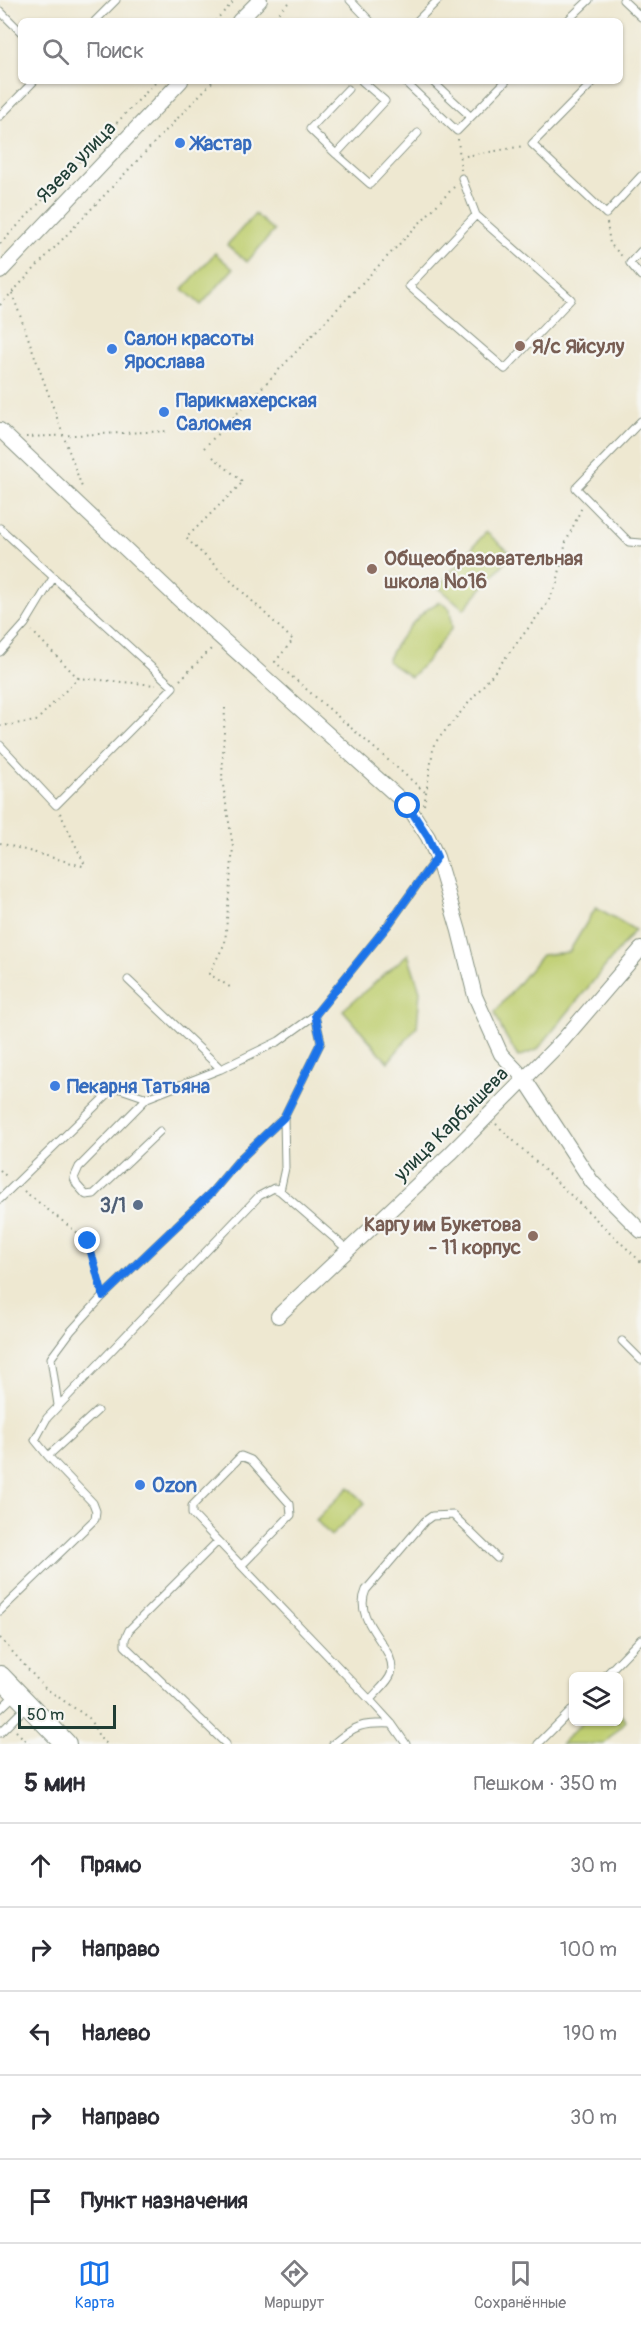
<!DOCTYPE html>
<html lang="ru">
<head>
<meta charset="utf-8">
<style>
  body { margin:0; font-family:Pangolin,sans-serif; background:#f7f7f7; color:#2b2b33 }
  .controls { position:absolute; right:18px; bottom:18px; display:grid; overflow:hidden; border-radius:9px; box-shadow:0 2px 4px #0004 }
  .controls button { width:54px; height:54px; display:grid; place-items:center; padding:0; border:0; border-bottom:2px solid #e1e1e2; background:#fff; color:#2b2b33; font:30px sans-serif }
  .scale { position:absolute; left:18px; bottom:15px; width:98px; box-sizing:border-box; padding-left:6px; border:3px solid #1f3d34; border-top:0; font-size:16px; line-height:21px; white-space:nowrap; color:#1f3d34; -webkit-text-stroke:4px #f6f6f2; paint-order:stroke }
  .stop { position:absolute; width:18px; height:18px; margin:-14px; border:4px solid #1a73e8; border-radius:50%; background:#fff }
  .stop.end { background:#1a73e8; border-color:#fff; box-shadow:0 2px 6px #0008 }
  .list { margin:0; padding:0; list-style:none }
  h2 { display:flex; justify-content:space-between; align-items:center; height:78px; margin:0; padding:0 24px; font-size:26px }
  h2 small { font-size:20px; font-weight:400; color:#7c7c81 }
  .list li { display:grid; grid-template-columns:39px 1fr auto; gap:18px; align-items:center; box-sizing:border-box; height:84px; padding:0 24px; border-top:2px solid #e1e1e2 }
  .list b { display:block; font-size:22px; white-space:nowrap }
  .list em { font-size:20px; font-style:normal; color:#7c7c81 }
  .icon { flex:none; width:33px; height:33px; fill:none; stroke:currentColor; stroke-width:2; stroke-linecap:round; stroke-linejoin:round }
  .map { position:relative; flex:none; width:641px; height:1744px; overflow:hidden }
  .search { position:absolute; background:#fff; box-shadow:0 2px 4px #0004; left:18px; right:18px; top:18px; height:66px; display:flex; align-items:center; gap:15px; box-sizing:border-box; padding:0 21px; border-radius:9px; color:#7c7c81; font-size:22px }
  .sheet { height:498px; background:#fff }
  nav { display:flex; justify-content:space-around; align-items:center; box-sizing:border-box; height:84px; border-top:2px solid #e1e1e2; background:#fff; font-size:16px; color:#7c7c81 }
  nav a { display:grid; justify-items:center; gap:3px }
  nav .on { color:#1a73e8 }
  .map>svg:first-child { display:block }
  .green { fill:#c0cf72; stroke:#708653; stroke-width:1.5 }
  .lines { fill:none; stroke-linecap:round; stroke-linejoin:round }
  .service-casing { stroke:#869282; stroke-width:9 }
  .minor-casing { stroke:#869282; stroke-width:16 }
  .secondary-casing { stroke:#869282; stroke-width:22 }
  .path { stroke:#869282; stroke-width:2; stroke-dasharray:1.5 4.5; stroke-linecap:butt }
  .service { stroke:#fff; stroke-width:7 }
  .minor { stroke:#fff; stroke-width:14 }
  .secondary { stroke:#fff; stroke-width:20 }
  .route { stroke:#1a73e8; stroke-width:8 }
  .shop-dot { fill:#3f7fe0; stroke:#f6f6f2; stroke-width:2 }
  .education-dot { fill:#8d6e63; stroke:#f6f6f2; stroke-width:2 }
  .service-dot { fill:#5c6f8a; stroke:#f6f6f2; stroke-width:2 }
  .labels { text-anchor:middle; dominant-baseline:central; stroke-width:4.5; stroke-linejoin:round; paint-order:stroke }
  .shop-label { font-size:20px; font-weight:bold; fill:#366cbe; stroke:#f6f6f2; text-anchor:start }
  .street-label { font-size:20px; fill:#1f3d34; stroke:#f6f6f2 }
  .education-label { font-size:20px; font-weight:bold; fill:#785e54; stroke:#f6f6f2; text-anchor:start }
  .service-label { font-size:20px; font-weight:bold; fill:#4e5e75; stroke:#f6f6f2; text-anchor:end }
</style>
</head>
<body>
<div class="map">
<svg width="641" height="1744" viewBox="0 0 641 1744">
  <rect width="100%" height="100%" fill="#f6f6f2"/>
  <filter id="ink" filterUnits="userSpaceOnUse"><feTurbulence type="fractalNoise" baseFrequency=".0167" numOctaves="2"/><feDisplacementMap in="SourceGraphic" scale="12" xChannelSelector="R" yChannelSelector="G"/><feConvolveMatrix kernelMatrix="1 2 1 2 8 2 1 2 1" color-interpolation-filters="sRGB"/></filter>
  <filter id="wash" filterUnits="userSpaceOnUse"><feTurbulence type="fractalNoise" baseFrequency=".008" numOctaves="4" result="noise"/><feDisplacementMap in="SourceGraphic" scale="24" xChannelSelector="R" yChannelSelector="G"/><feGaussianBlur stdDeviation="1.35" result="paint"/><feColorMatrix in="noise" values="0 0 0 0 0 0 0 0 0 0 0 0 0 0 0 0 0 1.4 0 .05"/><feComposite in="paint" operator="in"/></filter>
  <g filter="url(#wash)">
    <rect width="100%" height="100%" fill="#eee8d1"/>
    <path class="green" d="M255,214L274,231L247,262L227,245Z
      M215,253L233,269L201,305L183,289Z
      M486,532L512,554L464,609L438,587Z
      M440,602L450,609L452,628L426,662L411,677L387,661C395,642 421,609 440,602Z
      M596,907L635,930L537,1050L518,1057L502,1030L495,1012L542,955L569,952Z
      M408,954L420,991L417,1027L388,1062L343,1010Z
      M349,1487L365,1503L331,1536L316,1520Z
      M619,1713L626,1721L604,1744H561L583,1722H618Z"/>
  </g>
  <g filter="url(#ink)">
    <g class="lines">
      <g class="service-casing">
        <path id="service" d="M350,0L370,21
          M623,0L641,17
          M0,11L21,32
          M95,21L116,0
          M417,21L438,0
          M567,21L589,0
          M404,81L457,131L506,81
          M432,81L470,116
          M594,81L532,144L606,214L641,176
          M348,89L310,129L336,154L385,101L362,81
          M0,116L34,81
          M336,154L370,184L418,133
          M462,178L476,215L571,299L505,369L409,286L476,215
          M641,251L630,263L641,276
          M641,421L576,488L629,542L641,543
          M0,528L173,687L56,805L0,745
          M0,652L25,624L53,578
          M128,980L221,1069
          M147,1098L79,1167L74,1178L77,1185L86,1195L94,1194L160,1131
          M280,1191L285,1168L284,1117
          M0,1199L115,1087L147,1098L221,1069L279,1041L315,1015L388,925L437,857
          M622,1341L641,1360
          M58,1405L51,1358L71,1331L103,1296L212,1192L240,1159L284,1117L321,1042L315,1015
          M48,1456L35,1440L47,1418L259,1196L274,1188L280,1191L348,1250
          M217,1542L129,1630L125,1639V1646L226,1744
          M242,1565L291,1515L290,1504L251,1460L241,1456L192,1506V1514L370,1700L392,1724L406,1744
          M0,1611L95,1519L96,1511L93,1503L48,1456L97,1411
          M605,1676L641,1639
          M370,1700C376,1692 388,1683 391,1674C399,1648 351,1623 366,1590L425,1521L432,1516L453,1515L497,1558
          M0,1709L16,1694
          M0,1733L26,1707
          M333,1744C355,1725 362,1723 392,1724
          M538,1744L574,1708"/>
      </g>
      <g class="minor-casing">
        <path id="minor" d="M239,21L260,0
          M0,272L181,81
          M0,430L190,610L408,806L428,837L437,857L459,931L475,996L501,1054L524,1078L592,1182L641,1231
          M278,1316L451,1153L563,1040L641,949"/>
      </g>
      <g class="secondary-casing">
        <path id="secondary" d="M0,1676L66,1744"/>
      </g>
      <path class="path" d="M215,21L235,0
        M270,21L291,0
        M458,139L461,170
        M460,157L524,146
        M607,223L610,244L623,257
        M0,244L157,81
        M12,293L83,490
        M0,305L213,81
        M26,437L169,431
        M204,448L454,187
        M213,457L243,482L186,538L293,640L275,662L425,792
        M78,678L156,685
        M180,680L212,648
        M225,708L222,779L233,847L225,943L209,974L233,989
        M0,726L36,721L78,678L32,631
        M424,805L434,744L492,675L547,604L557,583L566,542L582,507
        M60,813L86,867
        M0,843L86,867
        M496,1124L641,1262
        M0,1170L8,1178
        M24,1191L88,1241L100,1284
        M0,1638L45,1688L89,1718L100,1738L107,1744
        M16,1731L29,1744"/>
      <use href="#service" class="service"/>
      <use href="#minor" class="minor"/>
      <use href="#secondary" class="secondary"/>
    </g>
  </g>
  <g class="lines" filter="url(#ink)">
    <path class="route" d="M88,1241L103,1296L212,1192L240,1159L284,1117L321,1042L315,1015L388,925L437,857L428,837L408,806"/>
  </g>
  <g class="shop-dot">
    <circle cx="180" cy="143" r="6"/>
    <circle cx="112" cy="349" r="6"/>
    <circle cx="164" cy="412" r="6"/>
    <circle cx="55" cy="1086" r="6"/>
    <circle cx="140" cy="1485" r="6"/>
  </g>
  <g class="education-dot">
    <circle cx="520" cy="346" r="6"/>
    <circle cx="372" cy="569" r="6"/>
    <circle cx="533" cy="1236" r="6"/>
  </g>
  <circle class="service-dot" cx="138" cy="1205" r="6"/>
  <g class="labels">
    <g class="shop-label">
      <text x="192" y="143">Жастар</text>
      <text x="124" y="338">Салон красоты<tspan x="124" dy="23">Ярослава</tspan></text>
      <text x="176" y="400">Парикмахерская<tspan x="176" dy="23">Саломея</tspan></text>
      <text x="67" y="1086">Пекарня Татьяна</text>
      <text x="152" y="1485">Ozon</text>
    </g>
    <g class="street-label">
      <text transform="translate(76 162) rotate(-46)">Язева улица</text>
      <text transform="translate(451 1124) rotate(-45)">улица Карбышева</text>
    </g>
    <g class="education-label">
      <text x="532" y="346">Я/c Яйсулу</text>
      <text x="384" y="558">Общеобразовательная<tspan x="384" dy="23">школа №16</tspan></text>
      <text x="521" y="1224" text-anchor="end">Каргу им Букетова<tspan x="521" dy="23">- 11 корпус</tspan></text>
    </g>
    <g class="service-label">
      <text x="126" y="1205">3/1</text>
    </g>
  </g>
</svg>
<div class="controls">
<button><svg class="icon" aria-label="layers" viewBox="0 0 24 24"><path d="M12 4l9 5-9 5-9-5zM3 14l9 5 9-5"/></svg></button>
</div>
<div class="scale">50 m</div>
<div class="stop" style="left:408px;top:806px"></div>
<div class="stop end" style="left:88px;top:1241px"></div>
<div class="search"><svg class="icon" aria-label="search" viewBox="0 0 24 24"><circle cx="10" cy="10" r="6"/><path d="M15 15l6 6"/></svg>Поиск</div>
</div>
<section class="sheet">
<h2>5 мин<small>Пешком · 350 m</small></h2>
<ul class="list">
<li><svg class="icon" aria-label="ahead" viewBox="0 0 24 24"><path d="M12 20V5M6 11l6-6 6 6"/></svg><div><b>Прямо</b></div><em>30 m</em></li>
<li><svg class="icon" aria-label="right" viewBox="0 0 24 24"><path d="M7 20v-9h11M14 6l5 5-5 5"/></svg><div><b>Направо</b></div><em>100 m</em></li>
<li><svg class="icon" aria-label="left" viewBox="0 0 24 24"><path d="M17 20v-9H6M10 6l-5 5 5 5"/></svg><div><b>Налево</b></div><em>190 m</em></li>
<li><svg class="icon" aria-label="right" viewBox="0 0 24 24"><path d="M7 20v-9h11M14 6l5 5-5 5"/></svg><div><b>Направо</b></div><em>30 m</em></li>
<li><svg class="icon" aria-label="arrive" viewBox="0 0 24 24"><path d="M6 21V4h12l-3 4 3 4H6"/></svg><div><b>Пункт назначения</b></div></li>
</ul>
</section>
<nav>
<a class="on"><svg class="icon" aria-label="map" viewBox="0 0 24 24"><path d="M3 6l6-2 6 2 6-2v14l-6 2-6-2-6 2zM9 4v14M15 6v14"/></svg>Карта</a>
<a><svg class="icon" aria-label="directions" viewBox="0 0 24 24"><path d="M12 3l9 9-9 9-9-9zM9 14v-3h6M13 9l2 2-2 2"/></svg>Маршрут</a>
<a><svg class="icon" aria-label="saved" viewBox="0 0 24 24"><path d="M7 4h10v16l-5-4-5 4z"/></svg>Сохранённые</a>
</nav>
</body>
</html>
